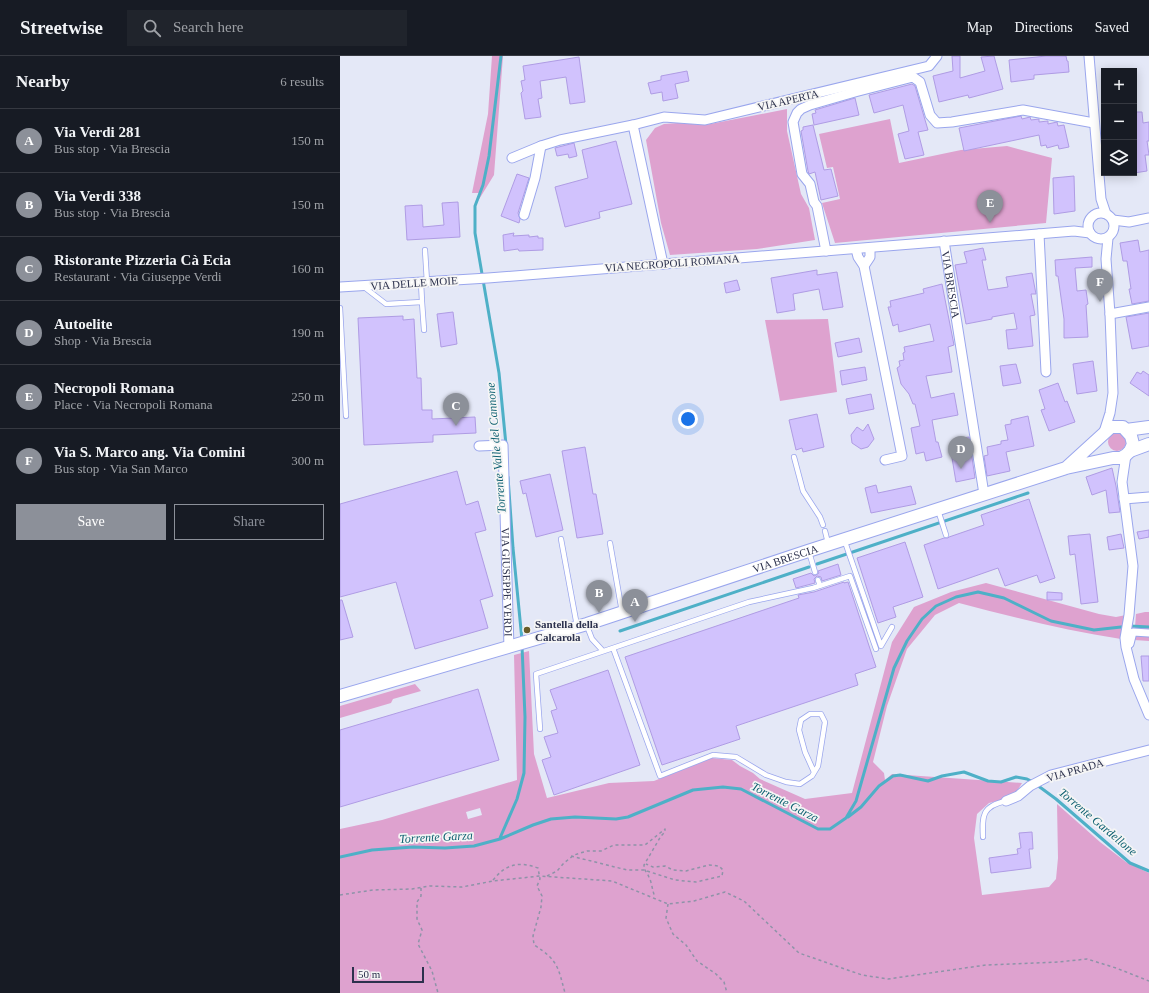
<!DOCTYPE html>
<html lang="en">
<head>
<meta charset="utf-8">
<style>
  body { margin:0; font-family:"Times New Roman",serif; background:#20242c; color:#f1f3f6 }
  .controls { position:absolute; right:12px; top:12px; display:grid; overflow:hidden; border-radius:0px; box-shadow:0 2px 10px #0003 }
  .controls button { width:36px; height:36px; display:grid; place-items:center; padding:0; border:0; border-bottom:1px solid #363941; background:#171b24; color:#f1f3f6; font:20px sans-serif }
  .scale { position:absolute; left:12px; bottom:10px; width:72px; box-sizing:border-box; padding-left:4px; border:2px solid #2c314d; border-top:0; font-size:11px; line-height:14px; white-space:nowrap; color:#2c314d; -webkit-text-stroke:3px #f5f5f5; paint-order:stroke }
  .you { position:absolute; left:348px; top:363px; width:14px; height:14px; margin:-10px; border:3px solid #fff; border-radius:50%; background:#1a73e8; box-shadow:0 0 0 6px #1a73e833 }
  .badge { display:grid; place-items:center; width:26px; height:26px; border-radius:50%; background:#8c9099; color:#fff; font-size:13px; font-weight:700 }
  .pin { position:absolute; translate:-50% -33px; filter:drop-shadow(0 1px 2px #0008) }
  .pin::after { content:''; position:absolute; top:21px; width:14px; height:12px; background:inherit; clip-path:polygon(0 0,100% 0,50% 100%) }
  .list { margin:0; padding:0; list-style:none }
  h2 { display:flex; justify-content:space-between; align-items:center; height:52px; margin:0; padding:0 16px; font-size:17px }
  h2 small { font-size:13px; font-weight:400; color:#9ea1a6 }
  .list li { display:grid; grid-template-columns:26px 1fr auto; gap:12px; align-items:center; box-sizing:border-box; height:64px; padding:0 16px; border-top:1px solid #363941 }
  .list b { display:block; font-size:15px; white-space:nowrap }
  .list p { margin:0; font-size:13px; white-space:nowrap; color:#9ea1a6 }
  .list em { font-size:13px; font-style:normal; color:#9ea1a6 }
  .actions { display:flex; gap:8px; padding:12px 16px }
  .actions a { flex:1; padding:9px 0; border:1px solid #8c9099; border-radius:0px; text-align:center; font-size:14px; color:#8c9099 }
  .actions .main { background:#8c9099; color:#fff }
  .icon { flex:none; width:22px; height:22px; fill:none; stroke:currentColor; stroke-width:2; stroke-linecap:round; stroke-linejoin:round }
  .map { position:relative; flex:none; width:809px; height:937px; overflow:hidden }
  header { display:flex; align-items:center; gap:24px; box-sizing:border-box; height:56px; padding:0 20px; background:#171b24; border-bottom:1px solid #363941 }
  header strong { font-size:19px }
  nav { display:flex; gap:22px; margin-inline-start:auto; font-size:14px }
  .search { width:280px; height:36px; background:#20242c; display:flex; align-items:center; gap:10px; box-sizing:border-box; padding:0 14px; border-radius:0px; color:#9ea1a6; font-size:15px }
  main { display:flex }
  aside { flex:1; background:#171b24 }
  .map>svg:first-child { display:block }
  .green { fill:#dea2cf; fill-rule:evenodd }
  .lines { fill:none; stroke-linecap:round; stroke-linejoin:round }
  .stream { stroke:#4eb0c7; stroke-width:3 }
  .building { fill:#d1c2fd; stroke:#af9ce4 }
  .service-casing { stroke:#9aa6ed; stroke-width:6 }
  .pedestrian-casing { stroke:#9aa6ed; stroke-width:9 }
  .minor-casing { stroke:#9aa6ed; stroke-width:11 }
  .secondary-casing { stroke:#9aa6ed; stroke-width:14 }
  .path { stroke:#8e93a8; stroke-width:1.5; stroke-dasharray:3 3; stroke-linecap:butt }
  .service { stroke:#fff; stroke-width:4.5 }
  .pedestrian { stroke:#fff; stroke-width:7 }
  .minor { stroke:#fff; stroke-width:9 }
  .secondary { stroke:#fff; stroke-width:12 }
  .poi-dot { fill:#695c29; stroke:#f5f5f5; stroke-width:1.5 }
  .labels { text-anchor:middle; dominant-baseline:central; stroke-width:3.5; stroke-linejoin:round; paint-order:stroke }
  .street-label { font-size:11px; fill:#2c314d; stroke:#f5f5f5 }
  .poi-label { font-size:11px; font-weight:bold; fill:#2c314d; stroke:#f5f5f5; text-anchor:start }
  .water-label { font-size:12px; font-style:italic; fill:#0c5f70; stroke:#f5f5f5 }
</style>
</head>
<body>
<header>
<strong>Streetwise</strong>
<div class="search"><svg class="icon" aria-label="search" viewBox="0 0 24 24"><circle cx="10" cy="10" r="6"/><path d="M15 15l6 6"/></svg>Search here</div>
<nav><a>Map</a><a>Directions</a><a>Saved</a></nav>
</header>
<main>
<aside>
<h2>Nearby<small>6 results</small></h2>
<ul class="list">
<li><span class="badge">A</span><div><b>Via Verdi 281</b><p>Bus stop · Via Brescia</p></div><em>150 m</em></li>
<li><span class="badge">B</span><div><b>Via Verdi 338</b><p>Bus stop · Via Brescia</p></div><em>150 m</em></li>
<li><span class="badge">C</span><div><b>Ristorante Pizzeria Cà Ecia</b><p>Restaurant · Via Giuseppe Verdi</p></div><em>160 m</em></li>
<li><span class="badge">D</span><div><b>Autoelite</b><p>Shop · Via Brescia</p></div><em>190 m</em></li>
<li><span class="badge">E</span><div><b>Necropoli Romana</b><p>Place · Via Necropoli Romana</p></div><em>250 m</em></li>
<li><span class="badge">F</span><div><b>Via S. Marco ang. Via Comini</b><p>Bus stop · Via San Marco</p></div><em>300 m</em></li>
</ul>
<div class="actions"><a class="main">Save</a><a>Share</a></div>
</aside>
<div class="map">
<svg width="809" height="937" viewBox="0 0 809 937">
  <rect width="100%" height="100%" fill="#e4e8f7"/>
  <path class="green" d="M152,0H163L154,119L138,145L139,137H132L148,58Z
    M447,53V75L461,138L469,152L475,184L417,193L330,199L321,167L306,84L315,72L324,68L338,67L365,69Z
    M550,63L559,107L621,94L667,90L712,102L706,167L495,187L482,147L500,143L493,111L487,112L479,78Z
    M488,263L497,336L440,345L425,264Z
    M768 386a9 9 0 1 1 18 0a9 9 0 1 1-18 0Z
    M646,527L759,558L776,561L786,559L781,583C726,575 673,561 619,547L595,559L567,593L547,650L533,706L544,717L545,724L552,718L682,727L677,735L666,743L649,747L637,758L634,782L642,839L709,831L716,823L718,802L717,748L760,786L786,806L809,817V937H0V773L42,764L177,724L174,599L189,595L194,698L207,742L269,727L314,725L372,702L392,704L400,710L413,717L420,723L465,743L512,737L552,586L574,551L611,536ZM140,752L142,759L128,763L126,756Z
    M805,556H809V585L794,584L796,558Z
    M75,628L81,635L53,643L51,647L0,662V650Z"/>
  <g class="lines">
    <path class="stream" d="M161,0L149,100L143,129L135,150V177L159,317L166,389
      M168,421L173,492L182,584
      M477,508L688,437
      M280,575L469,511
      M697,729L716,743L790,807L809,815
      M508,761L521,751L539,730L553,720L560,719L588,725L602,720L624,716L648,725L661,726L676,721L687,723L693,726
      M160,782L177,743L184,717L185,661L182,590
      M0,801L32,794L73,791L105,792L134,790L160,783L193,769L211,763L235,761L276,763L288,761L353,734L383,731L401,733L478,773H490L506,762L516,745L554,612L567,585L582,563L596,550L616,541L638,536L664,542L711,565L754,574L790,570L809,571"/>
  </g>
  <path class="building" d="M612,0H620V22L645,15L641,1L654,0L663,33L629,42L628,39L599,46L593,20L613,15Z
    M706,0H726L727,5H728L729,16L694,19V23L671,26L669,4Z
    M239,1L245,46L230,48L226,21L200,25L202,42L198,43L201,61L185,63L181,37L183,35L181,25L185,24L183,10Z
    M347,15L349,25L335,28L338,42L323,45L322,36L311,38L308,27L321,24V20Z
    M572,28L575,30L588,74L578,76L584,99L565,103L558,78L569,75L563,49L534,57L529,39Z
    M515,42L519,59L474,69L472,58L476,57L475,54Z
    M794,56H802L803,67L809,66V85H807L809,99H805L807,115L794,117Z
    M681,60L682,63L690,61L691,64L699,63V66L708,65V68L717,66L718,70L724,69L729,91L719,93L718,89L707,92L706,89L701,90L699,79L624,95L619,72Z
    M473,69L484,114L491,113L498,140L481,144L475,116L469,118L468,115L461,75L463,74V71Z
    M276,85L292,148L259,156L260,162L225,171L215,131L248,122L242,94Z
    M234,87L237,100L229,102L228,98L217,100L215,92Z
    M177,118L189,122L178,157L180,163L179,167L161,160Z
    M734,120L735,155L714,158L713,122Z
    M118,146L120,181L67,184L65,150L82,149L83,171L104,169L102,147Z
    M174,177L173,180L189,179V181L198,180V182H203V194L179,195L178,193L164,195L163,179Z
    M798,184L800,196L809,194V245L792,248L789,233H791L787,205H783L780,187Z
    M643,192L646,204H642L648,234L668,231L666,221L692,217L696,238H691L695,259L690,260L693,290L668,293L666,274L677,273L674,257L652,261V263L626,268L615,209L627,207L624,196Z
    M752,201V211L735,212L737,235L746,234L748,248L746,249L748,281L724,282V263L718,220H716L715,204Z
    M477,214V219L497,216L503,251L483,254L479,233L453,238L455,254L437,257L431,222Z
    M397,224L400,234L386,237L384,227Z
    M602,228L614,289L608,291L612,316L586,320L591,342L614,337L618,359L592,364L596,386H598L602,401L586,405L584,396L576,398L571,372L580,370L575,348H573L569,338L561,328L557,312L560,310L559,305L564,304L563,297L565,296L564,291L594,285L590,268L559,276L558,268L553,270L548,251H551L550,245L584,237L583,233Z
    M113,256L117,288L101,291L97,258Z
    M809,257V290L792,293L786,261Z
    M63,260V264L74,263L77,322H81L82,354H92V363L135,361L136,377L93,379V386L24,389L18,262Z
    M519,282L522,296L498,301L495,287Z
    M753,305L757,335L737,338L733,308Z
    M676,308L681,327L663,330L660,310Z
    M525,311L527,324L502,329L500,315Z
    M803,315L809,319V340L790,327L797,316L801,318Z
    M718,327L725,346L727,345L735,366L709,375L701,354L705,353L699,334Z
    M531,338L534,353L509,358L506,343Z
    M477,358L484,391L463,396L462,392L456,394L449,364Z
    M688,360L694,390L666,396L670,415L647,420L644,400L648,399L647,391L661,388V385L668,384L665,369L671,368V364Z
    M528,368L534,383L528,391L521,393L512,387L511,379L517,371L523,375Z
    M629,381L635,422L616,426L611,396L624,394L622,382Z
    M245,391L253,438H256L263,478L237,482L222,395Z
    M772,412L776,430L780,456L769,457L766,434L752,439L746,421Z
    M117,415L126,449L138,445L146,474L135,477L153,540L140,544L148,572L75,593L56,526L0,541V448Z
    M210,418L223,474L196,481L186,437L183,438L180,425Z
    M536,429L538,437L571,430L576,448L531,457L525,432Z
    M689,443L715,522L700,527L697,519L665,530L658,512L598,533L584,489L604,482H608L609,481L644,469L641,459Z
    M809,474V481L799,483L797,476Z
    M750,478L758,546L741,548L735,498L730,499L728,480Z
    M781,478L784,492L769,494L767,481Z
    M565,486L583,541L553,551L556,561L538,567L517,502Z
    M498,508L501,519L482,525L481,521L477,520L474,523L475,527L456,532L453,523L471,517L474,520L476,519L479,517L478,515Z
    M504,526V527L508,526L536,611L515,618L518,629L396,670L400,683L322,709L285,601L459,542L458,539L474,536Z
    M707,536L722,537V544H707Z
    M0,544H2L13,581L0,584Z
    M801,600H809V625H803Z
    M268,614L300,709L214,739L202,704L211,701L204,681L218,677L211,655L217,653L210,634Z
    M138,633L159,704L0,751V674Z
    M692,776L693,793H689L691,812L651,817L649,802L678,798L677,793L681,792L679,777Z"/>
  <g class="lines">
    <g class="service-casing">
      <path id="service" d="M85,194L87,226
        M24,231L46,248L82,246L81,226
        M82,246L84,274
        M0,252L6,360
        M454,401L463,435L480,461L483,469
        M598,454L606,479
        M485,475L488,487
        M221,483L237,570
        M504,483L541,590L552,571
        M270,487L282,556
        M469,496L475,516
        M478,524L480,530
        M247,570L252,583L263,595
        M273,592L320,720L373,699L396,701L426,719L446,726L460,728L472,720L478,710L485,666L481,658H470L461,664L459,674L465,696L474,716
        M200,673L196,618L409,546L473,532L510,520L536,593
        M643,781C642,760 642,750 666,745"/>
    </g>
    <g class="pedestrian-casing">
      <path id="pedestrian" d="M786,591L790,588L793,576L809,577"/>
    </g>
    <g class="minor-casing">
      <g id="minor">
        <path d="M749,0L761,143L766,158"/>
        <path d="M172,102L201,90L220,84L293,69"/>
        <circle cx="761" cy="170" r="13"/>
        <path d="M184,159L195,122L201,90"/>
        <path d="M773,164L789,166L809,162"/>
        <path d="M699,178L706,316"/>
        <path id="s1" d="M604,185L644,438"/>
        <path d="M516,193L518,201L524,210L562,400L545,404"/>
        <path d="M486,195L477,150L474,146L470,128L462,118L453,66L457,57L461,53L470,49L515,36L573,21L580,26L590,59L597,67L612,66L683,54L754,67"/>
        <path d="M323,208L293,69L324,61L365,64L589,10L597,0"/>
        <path d="M524,210L530,201V192"/>
        <path d="M0,231L148,222L734,175L750,177"/>
        <path d="M770,258L809,251"/>
        <path d="M764,376L770,357L773,337L770,258L766,203L768,182"/>
        <path id="s2" d="M139,390L163,389L169,592"/>
        <path d="M786,399L782,426L793,510L789,559L785,582L786,591L794,623L809,659"/>
        <path d="M784,443L809,441"/>
        <path d="M666,745L678,740L690,730L711,719L809,694"/>
      </g>
    </g>
    <g class="secondary-casing">
      <g id="secondary">
        <path d="M786,374L809,371"/>
        <path d="M790,395L809,388"/>
        <path id="s3" d="M0,640L247,568L468,495L726,412L773,402H781L786,399L790,395L793,388L791,380L783,371H771L726,412"/>
      </g>
    </g>
    <path class="path" d="M231,800L287,814H304L335,824L356,826L382,820L383,814L379,810L369,809L346,815L333,814L325,810L313,811L306,808
      M207,820L217,815L224,807L234,799L247,795H261L274,789H305L325,773V776L321,780L304,809C304,815 307,816 309,821C312,827 312,834 315,841
      M153,824C166,808 179,805 198,812L200,823L197,830L202,840L201,851L193,880L194,889C218,904 218,911 225,937
      M81,832V840L77,846V863L82,874L78,888L92,915L98,937
      M0,839L33,834L72,833L90,830L122,831L153,825L200,820L272,825L328,848L354,845L385,836L404,845L459,897L522,919L548,923L646,909L718,906L747,903L776,912L809,925
      M328,848L326,862L333,878L346,889L357,905L376,918L384,926L387,937"/>
    <use href="#service" class="service"/>
    <use href="#pedestrian" class="pedestrian"/>
    <use href="#minor" class="minor"/>
    <use href="#secondary" class="secondary"/>
  </g>
  <circle class="poi-dot" cx="187" cy="574" r="4"/>
  <g class="labels">
    <g class="street-label">
      <text transform="translate(448 44) rotate(-13)">VIA APERTA</text>
      <text transform="translate(332 207) rotate(-4)">VIA NECROPOLI ROMANA</text>
      <text transform="translate(74 227) rotate(-4)">VIA DELLE MOIE</text>
      <text stroke="none"><textPath href="#s1" startOffset="44">VIA BRESCIA</textPath></text>
      <text stroke="none"><textPath href="#s3" startOffset="466">VIA BRESCIA</textPath></text>
      <text stroke="none"><textPath href="#s2" startOffset="161">VIA GIUSEPPE VERDI</textPath></text>
      <text transform="translate(735 714) rotate(-16)">VIA PRADA</text>
    </g>
    <g class="poi-label">
      <text x="195" y="568">Santella della<tspan x="195" dy="13">Calcarola</tspan></text>
    </g>
    <g class="water-label">
      <text transform="translate(156 392) rotate(-95)">Torrente Valle del Cannone</text>
      <text transform="translate(445 746) rotate(27)">Torrente Garza</text>
      <text transform="translate(758 766) rotate(40)">Torrente Gardellone</text>
      <text transform="translate(96 781) rotate(-3)">Torrente Garza</text>
    </g>
  </g>
</svg>
<div class="controls">
<button>+</button>
<button>−</button>
<button><svg class="icon" aria-label="layers" viewBox="0 0 24 24"><path d="M12 4l9 5-9 5-9-5zM3 14l9 5 9-5"/></svg></button>
</div>
<div class="scale">50 m</div>
<div class="you"></div>
<div class="pin badge" style="left:295px;top:566px">A</div>
<div class="pin badge" style="left:259px;top:557px">B</div>
<div class="pin badge" style="left:116px;top:370px">C</div>
<div class="pin badge" style="left:621px;top:413px">D</div>
<div class="pin badge" style="left:650px;top:167px">E</div>
<div class="pin badge" style="left:760px;top:246px">F</div>
</div>
</main>
</body>
</html>
